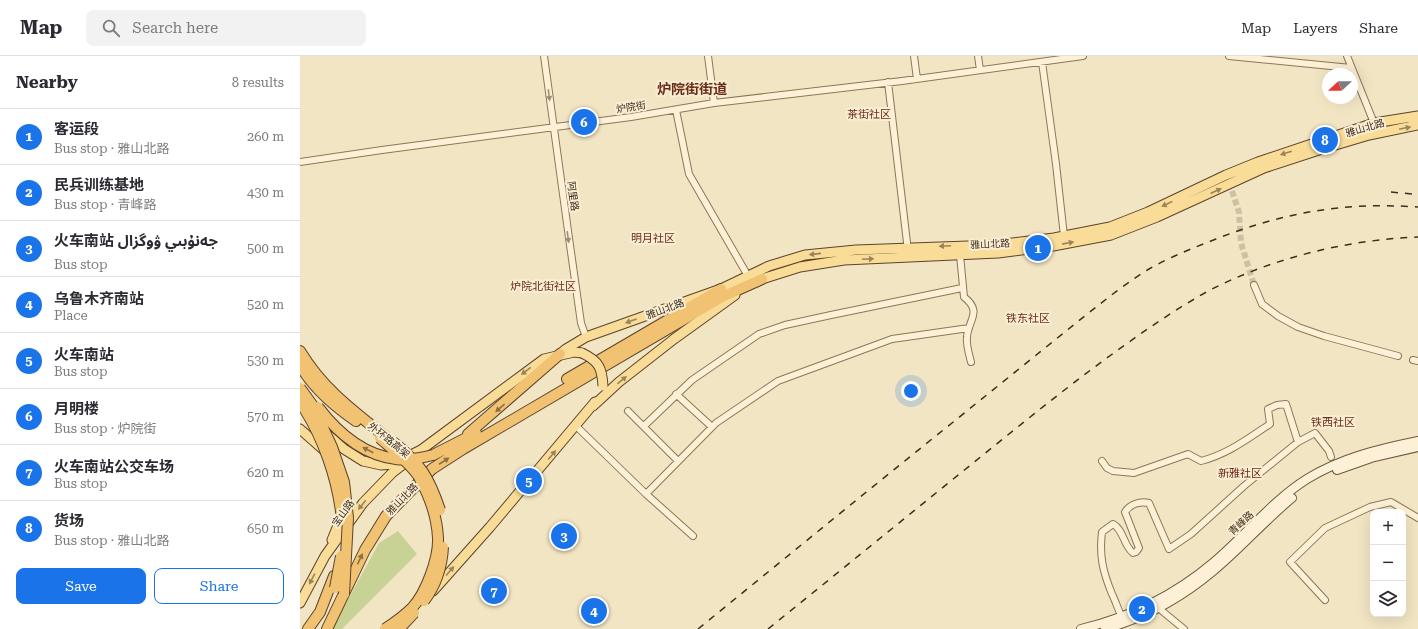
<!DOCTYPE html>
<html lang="en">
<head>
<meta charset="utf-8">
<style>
  body { margin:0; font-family:"Roboto Serif","Noto Sans Arabic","Noto Sans SC",serif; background:#f2f2f3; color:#2b2b33 }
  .controls { position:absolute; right:12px; bottom:12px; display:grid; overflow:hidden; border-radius:8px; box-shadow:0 4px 16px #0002 }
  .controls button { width:36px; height:36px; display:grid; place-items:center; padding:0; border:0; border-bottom:1px solid #e1e1e2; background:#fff; color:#2b2b33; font:20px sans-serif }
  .compass { position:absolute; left:1022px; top:12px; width:36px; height:36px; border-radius:50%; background:#fff; box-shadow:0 4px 16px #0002; rotate:248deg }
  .you { position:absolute; left:611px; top:335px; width:14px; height:14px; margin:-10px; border:3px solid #fff; border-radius:50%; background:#1a73e8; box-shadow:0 0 0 6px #1a73e833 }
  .badge { display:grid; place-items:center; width:26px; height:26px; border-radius:50%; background:#1a73e8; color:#fff; font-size:13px; font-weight:700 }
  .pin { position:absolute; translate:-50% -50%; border:2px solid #fff; box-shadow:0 1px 4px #0006 }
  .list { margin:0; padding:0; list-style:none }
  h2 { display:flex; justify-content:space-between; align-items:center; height:52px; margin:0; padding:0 16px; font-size:17px }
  h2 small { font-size:13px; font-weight:400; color:#7c7c81 }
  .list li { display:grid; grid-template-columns:26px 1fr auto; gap:12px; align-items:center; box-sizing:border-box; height:56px; padding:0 16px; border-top:1px solid #e1e1e2 }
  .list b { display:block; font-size:15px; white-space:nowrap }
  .list p { margin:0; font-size:13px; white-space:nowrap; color:#7c7c81 }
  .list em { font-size:13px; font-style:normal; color:#7c7c81 }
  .actions { display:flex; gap:8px; padding:12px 16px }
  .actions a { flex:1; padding:9px 0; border:1px solid #1a73e8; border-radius:8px; text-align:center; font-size:14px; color:#1a73e8 }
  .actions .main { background:#1a73e8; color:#fff }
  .icon { flex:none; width:22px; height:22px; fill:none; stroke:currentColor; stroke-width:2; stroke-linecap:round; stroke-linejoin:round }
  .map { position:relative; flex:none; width:1118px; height:573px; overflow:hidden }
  header { display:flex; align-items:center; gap:24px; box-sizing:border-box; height:56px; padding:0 20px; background:#fff; border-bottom:1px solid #e1e1e2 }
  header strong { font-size:19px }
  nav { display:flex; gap:22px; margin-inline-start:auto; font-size:14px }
  .search { width:280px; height:36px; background:#f2f2f3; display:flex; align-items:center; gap:10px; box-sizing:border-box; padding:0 14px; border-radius:8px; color:#7c7c81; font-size:15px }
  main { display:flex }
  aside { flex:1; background:#fff }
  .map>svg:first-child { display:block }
  .green { fill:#c9d295 }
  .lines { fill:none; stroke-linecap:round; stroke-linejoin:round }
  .minor-tunnel { stroke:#cec0a2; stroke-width:6; stroke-dasharray:6 3; stroke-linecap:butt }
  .minor-casing { stroke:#8e7657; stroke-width:8 }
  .secondary-casing { stroke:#70563b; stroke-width:10 }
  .primary-casing { stroke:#5c432c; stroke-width:11 }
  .trunk-casing { stroke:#5c432c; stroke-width:12 }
  .minor { stroke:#fcf1d7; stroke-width:6 }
  .secondary { stroke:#fcf1d7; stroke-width:8 }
  .primary { stroke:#f8dc97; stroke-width:9 }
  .trunk { stroke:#f0c272; stroke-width:10 }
  .rail { stroke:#3d2d1d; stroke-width:1.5; stroke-dasharray:7 7; stroke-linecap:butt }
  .primary-bridge-casing { stroke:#5c432c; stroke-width:11; stroke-linecap:butt }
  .trunk-bridge-casing { stroke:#5c432c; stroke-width:12; stroke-linecap:butt }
  .primary-bridge { stroke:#f8dc97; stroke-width:9 }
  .trunk-bridge { stroke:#f0c272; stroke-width:10 }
  .oneway { fill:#9c8f7a }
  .oneway2 { fill:#9a845a }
  .oneway3 { fill:#8e7043 }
  .labels { text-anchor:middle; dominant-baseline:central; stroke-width:4; stroke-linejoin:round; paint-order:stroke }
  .street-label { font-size:10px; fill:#3d2d1d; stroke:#f9eed3 }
  .neighbourhood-label { font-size:11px; fill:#6d2c18; stroke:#f9eed3 }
  .district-label { font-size:14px; font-weight:bold; fill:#6d2c18; stroke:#f9eed3 }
</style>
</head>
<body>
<header>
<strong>Map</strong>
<div class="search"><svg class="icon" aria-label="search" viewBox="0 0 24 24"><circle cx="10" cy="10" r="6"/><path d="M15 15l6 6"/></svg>Search here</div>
<nav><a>Map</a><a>Layers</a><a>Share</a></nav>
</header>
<main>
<aside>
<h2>Nearby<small>8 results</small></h2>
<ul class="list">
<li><span class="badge">1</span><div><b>客运段</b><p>Bus stop · 雅山北路</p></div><em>260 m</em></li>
<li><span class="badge">2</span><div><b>民兵训练基地</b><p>Bus stop · 青峰路</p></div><em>430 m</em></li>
<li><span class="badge">3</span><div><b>火车南站 جەنۇبىي ۋوگزال</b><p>Bus stop</p></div><em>500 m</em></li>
<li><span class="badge">4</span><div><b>乌鲁木齐南站</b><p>Place</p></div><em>520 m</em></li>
<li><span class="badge">5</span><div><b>火车南站</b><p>Bus stop</p></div><em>530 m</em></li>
<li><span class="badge">6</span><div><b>月明楼</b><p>Bus stop · 炉院街</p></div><em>570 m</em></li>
<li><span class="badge">7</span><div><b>火车南站公交车场</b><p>Bus stop</p></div><em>620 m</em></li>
<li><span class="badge">8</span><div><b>货场</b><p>Bus stop · 雅山北路</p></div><em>650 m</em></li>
</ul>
<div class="actions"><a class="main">Save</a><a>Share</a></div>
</aside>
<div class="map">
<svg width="1118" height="573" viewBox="0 0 1118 573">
  <rect width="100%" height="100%" fill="#f2e5c3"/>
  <path class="green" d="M98,475L117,498L42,573H33L34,569L79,487Z"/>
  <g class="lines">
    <path class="minor-tunnel" d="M932,135L939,156L941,187L954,229"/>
    <g class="minor-casing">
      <path id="minor" d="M244,0L269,182L281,267L286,281
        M408,0L414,47
        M614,0L617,23
        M678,0L680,14
        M929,0L1051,12
        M1047,0L1078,77
        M742,6L756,108L764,180
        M588,26L608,195
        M376,54L389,118L448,220
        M0,106L82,94L331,61L414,47L602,25L783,0
        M660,199L664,241C683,256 668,264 667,281C666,289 669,298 671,306
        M954,229L962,248L978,260L998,271L1024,280L1098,300
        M1113,304L1118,305
        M376,338L412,371
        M328,355L378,405
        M276,370L346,438L393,480
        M344,370L392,324L459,278L485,269L531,259L662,232
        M802,405L807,412L813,415L834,417L888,398L901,405C928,398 947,383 970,368L968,353L977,349L986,348L998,386L1015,377L1029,395L1031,401
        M346,438L416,367L478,325L592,283L669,272
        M1025,544L990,506L1025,472L1070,451L1091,446L1118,462
        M856,550L884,573
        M822,561C818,554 816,546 812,538C803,516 799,500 802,476L813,468C824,474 823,489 833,497L836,496L839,492L825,456C830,448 840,445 849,447L869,493L891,478L944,430L998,386"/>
    </g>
    <g class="secondary-casing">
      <path id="secondary" d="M1037,414L1074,401L1118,391
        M781,573C831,561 875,539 914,506C946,479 972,445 1007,423C1041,402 1079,393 1118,385
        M805,573C844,562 881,542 912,516C940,493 964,465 992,442"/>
    </g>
    <g class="primary-casing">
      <path id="primary" d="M456,226L462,223L500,211L544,204L698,197L753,190L811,179L857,161L964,112L1022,93L1069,79L1118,69
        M260,298L266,293L286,281L421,233L469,210L505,199L556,194L696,189L754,182L810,171L848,156L926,119L958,106L1074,67L1118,60
        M293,350L319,326L374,283L435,239
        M0,373L26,396
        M25,376L44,393L63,405L81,409L93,408L121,394L244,303L274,296L282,297
        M32,484L43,457
        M133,535L190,471L295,346
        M0,547L25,500L63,447L92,417L109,404"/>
    </g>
    <g class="trunk-casing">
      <path id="trunk" d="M0,295C23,333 52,354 86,381
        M0,309C13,332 34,350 56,365
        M267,323L421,233
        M168,378L260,298
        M133,399L176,377
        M8,573L20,556L34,520
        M27,573L65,494L86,460L132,413L163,393L422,241L462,223"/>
    </g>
    <use href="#minor" class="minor"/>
    <use href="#secondary" class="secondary"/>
    <use href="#primary" class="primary"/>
    <use href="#trunk" class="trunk"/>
    <path class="rail" d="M1091,136L1113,138
      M398,573C483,504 567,435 652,367C694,333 735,300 776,267C800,248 823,229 849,213C870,201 893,192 916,183C985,156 1044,146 1118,151
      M468,573C540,515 611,457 683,399C725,365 767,331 811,299C844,275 877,252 912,233C976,201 1047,184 1118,181"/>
    <g class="primary-bridge-casing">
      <path id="primary-bridge" d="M282,297C299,305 302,312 303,330"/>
    </g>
    <g class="trunk-bridge-casing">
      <path id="trunk-bridge" d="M0,332L13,350L32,391L44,426L48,462L44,538
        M0,346C23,380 38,423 42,464
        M18,351C37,376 63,399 96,403C108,405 121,402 133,399
        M80,382C92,393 111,408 119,421C129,439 137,461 138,482C139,502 126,537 112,552C104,560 94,567 85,573
        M93,386C120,407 129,421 140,454
        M35,532L41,500
        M124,545C136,529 142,511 143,491
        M99,573L114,557"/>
    </g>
    <use href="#primary-bridge" class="primary-bridge"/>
    <use href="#trunk-bridge" class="trunk-bridge"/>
  </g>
  <defs><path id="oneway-solid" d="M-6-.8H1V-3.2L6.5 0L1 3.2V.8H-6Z"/></defs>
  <g class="oneway">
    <use href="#oneway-solid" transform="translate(249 39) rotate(83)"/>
    <use href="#oneway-solid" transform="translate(268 181) rotate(82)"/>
  </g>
  <g class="oneway2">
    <use href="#oneway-solid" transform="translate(1105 72) rotate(-12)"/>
    <use href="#oneway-solid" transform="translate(986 97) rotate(162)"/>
    <use href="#oneway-solid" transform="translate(916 135) rotate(-25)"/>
    <use href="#oneway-solid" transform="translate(867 148) rotate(154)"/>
    <use href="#oneway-solid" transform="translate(768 187) rotate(-11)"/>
    <use href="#oneway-solid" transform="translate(645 190) rotate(178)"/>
    <use href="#oneway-solid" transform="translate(515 198) rotate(174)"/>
    <use href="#oneway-solid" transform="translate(568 203) rotate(-2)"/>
    <use href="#oneway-solid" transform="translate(331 265) rotate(160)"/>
    <use href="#oneway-solid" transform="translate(226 315) rotate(143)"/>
    <use href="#oneway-solid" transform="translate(322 324) rotate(-39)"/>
    <use href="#oneway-solid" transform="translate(252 399) rotate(-50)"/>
    <use href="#oneway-solid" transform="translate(62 449) rotate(128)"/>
    <use href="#oneway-solid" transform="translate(150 515) rotate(-49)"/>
    <use href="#oneway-solid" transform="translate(12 523) rotate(118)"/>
  </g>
  <g class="oneway3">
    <use href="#oneway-solid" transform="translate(200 352) rotate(139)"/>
    <use href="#oneway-solid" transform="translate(68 394) rotate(-153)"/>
    <use href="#oneway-solid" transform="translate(144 405) rotate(-33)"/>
    <use href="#oneway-solid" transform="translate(60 503) rotate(-65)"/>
  </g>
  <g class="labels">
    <g class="street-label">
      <text transform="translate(331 51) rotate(-9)">炉院街</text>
      <text transform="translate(1065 72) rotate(-16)">雅山北路</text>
      <text transform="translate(273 140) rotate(82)">阿里路</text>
      <text transform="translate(690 188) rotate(-3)">雅山北路</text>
      <text transform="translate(365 253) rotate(-20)">雅山北路</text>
      <text transform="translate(89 384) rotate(39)">外环路高架</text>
      <text transform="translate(102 443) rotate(-46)">雅山北路</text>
      <text transform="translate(43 457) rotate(-54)">宝山路</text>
      <text transform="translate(941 467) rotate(-43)">青峰路</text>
    </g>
    <g class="neighbourhood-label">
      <text x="569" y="58">茶街社区</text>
      <text x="353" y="182">明月社区</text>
      <text x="243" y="230">炉院北街社区</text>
      <text x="728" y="262">铁东社区</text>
      <text x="1033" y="366">铁西社区</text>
      <text x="940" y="417">新雅社区</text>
    </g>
    <g class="district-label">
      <text x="392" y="33">炉院街街道</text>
    </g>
  </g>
</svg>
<div class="controls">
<button>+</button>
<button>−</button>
<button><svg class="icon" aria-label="layers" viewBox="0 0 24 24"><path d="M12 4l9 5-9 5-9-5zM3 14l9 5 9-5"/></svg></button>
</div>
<svg class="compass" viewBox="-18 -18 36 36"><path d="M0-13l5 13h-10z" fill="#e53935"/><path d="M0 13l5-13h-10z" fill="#7c7c81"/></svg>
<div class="you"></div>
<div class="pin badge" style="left:738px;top:192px">1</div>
<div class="pin badge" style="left:842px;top:553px">2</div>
<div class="pin badge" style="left:264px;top:480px">3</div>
<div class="pin badge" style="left:294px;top:555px">4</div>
<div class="pin badge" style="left:229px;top:425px">5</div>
<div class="pin badge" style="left:284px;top:66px">6</div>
<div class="pin badge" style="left:194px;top:535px">7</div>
<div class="pin badge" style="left:1025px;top:84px">8</div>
</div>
</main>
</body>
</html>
